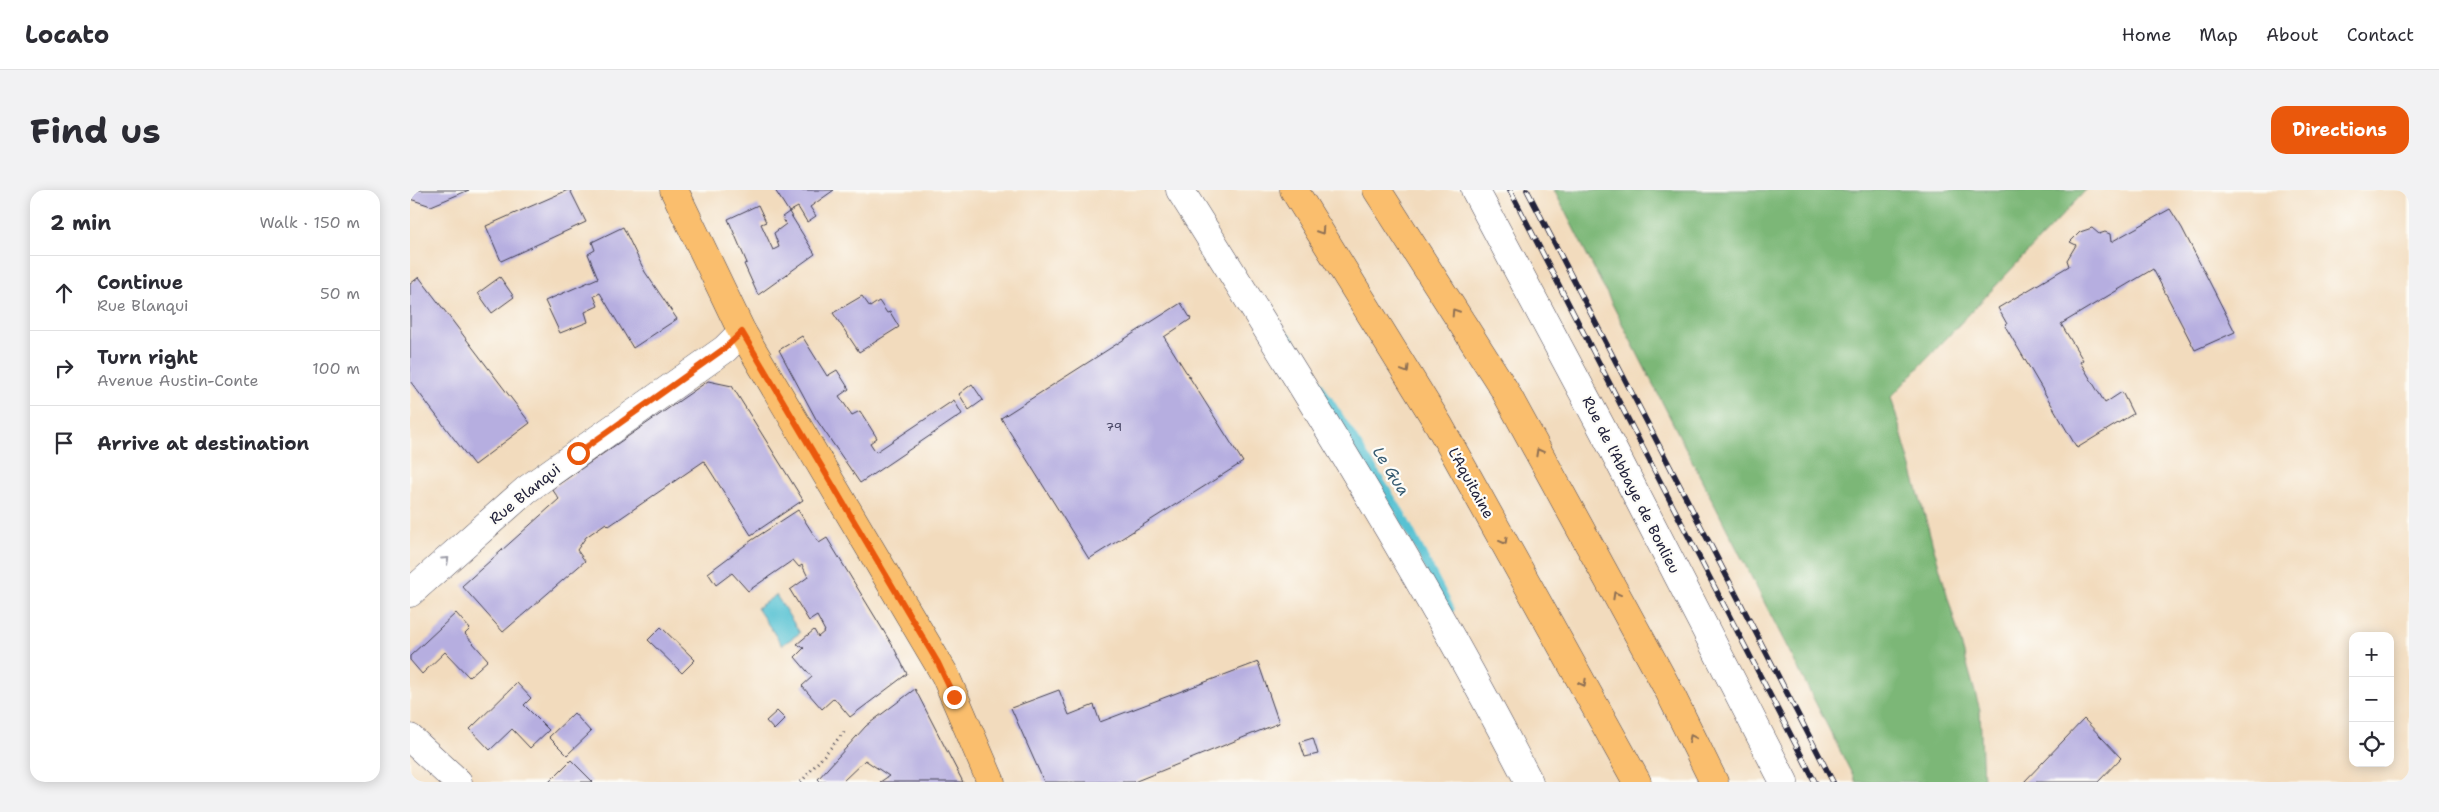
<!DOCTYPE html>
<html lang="en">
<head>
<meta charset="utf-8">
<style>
  body { margin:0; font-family:"Shantell Sans",sans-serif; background:#f2f2f3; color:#2b2b33 }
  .controls { position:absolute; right:15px; bottom:15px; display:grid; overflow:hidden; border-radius:10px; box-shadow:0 2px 12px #0003 }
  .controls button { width:45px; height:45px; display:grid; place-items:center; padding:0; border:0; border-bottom:1px solid #e1e1e2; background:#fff; color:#2b2b33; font:25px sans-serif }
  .stop { position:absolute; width:15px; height:15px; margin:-11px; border:4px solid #ea580c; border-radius:50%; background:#fff }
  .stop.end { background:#ea580c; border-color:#fff; box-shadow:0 1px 5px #0008 }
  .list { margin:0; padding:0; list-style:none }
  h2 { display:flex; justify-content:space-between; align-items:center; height:65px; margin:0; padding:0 20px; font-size:21px }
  h2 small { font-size:16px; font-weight:400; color:#7c7c81 }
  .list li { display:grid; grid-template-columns:32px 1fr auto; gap:15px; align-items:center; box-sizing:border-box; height:75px; padding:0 20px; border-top:1px solid #e1e1e2 }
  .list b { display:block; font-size:19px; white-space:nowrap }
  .list p { margin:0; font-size:16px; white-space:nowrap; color:#7c7c81 }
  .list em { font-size:16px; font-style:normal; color:#7c7c81 }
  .icon { flex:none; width:28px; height:28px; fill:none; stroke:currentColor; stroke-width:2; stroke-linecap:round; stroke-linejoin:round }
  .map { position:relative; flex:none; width:1999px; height:592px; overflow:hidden; border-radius:15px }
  header { display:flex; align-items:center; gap:30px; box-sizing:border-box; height:70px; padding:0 25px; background:#fff; border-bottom:1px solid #e1e1e2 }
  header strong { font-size:24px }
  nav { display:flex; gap:28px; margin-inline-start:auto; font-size:18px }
  .intro { display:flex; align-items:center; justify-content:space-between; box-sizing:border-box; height:120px; padding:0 30px }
  h1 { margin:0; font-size:35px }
  .button { padding:12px 22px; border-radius:15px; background:#ea580c; color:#fff; font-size:18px; font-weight:700 }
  main { display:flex; gap:30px; padding:0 30px }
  aside { flex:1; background:#fff; border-radius:15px; box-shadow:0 2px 12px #0003 }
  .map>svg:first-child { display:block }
  .forest { fill:#7bb777; stroke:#4e6c59 }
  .water { fill:#58c2d3; stroke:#3d7287 }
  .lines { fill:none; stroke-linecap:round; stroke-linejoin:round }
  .stream { stroke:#58c2d3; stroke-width:9 }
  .building { fill:#b6aee0 }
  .minor-casing { stroke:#413e4e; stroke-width:29 }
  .major-casing { stroke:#413e4e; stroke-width:29 }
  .highway-casing { stroke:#413e4e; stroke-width:29 }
  .path { stroke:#413e4e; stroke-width:3; stroke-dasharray:1 4; stroke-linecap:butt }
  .minor { stroke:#fff; stroke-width:28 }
  .major { stroke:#fabe6d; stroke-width:28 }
  .highway { stroke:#fabe6d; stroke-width:28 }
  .rail-casing { stroke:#22223b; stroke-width:5.5 }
  .rail { stroke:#fdfcf7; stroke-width:4; stroke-dasharray:11; stroke-linecap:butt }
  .oneway { stroke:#8e7054 }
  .oneway2 { stroke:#9c9ca7 }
  .route { stroke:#ea580c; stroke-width:6 }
  .labels { text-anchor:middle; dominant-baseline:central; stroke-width:4.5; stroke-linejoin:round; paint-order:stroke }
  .number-label { font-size:12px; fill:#474564 }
  .street-label { font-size:15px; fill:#22223b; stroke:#fdfcf7 }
  .water-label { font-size:16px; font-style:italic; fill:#355a70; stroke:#fdfcf7 }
</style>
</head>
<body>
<header>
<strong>Locato</strong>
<nav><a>Home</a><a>Map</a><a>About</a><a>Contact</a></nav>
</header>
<div class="intro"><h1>Find us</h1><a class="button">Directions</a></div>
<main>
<aside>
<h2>2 min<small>Walk · 150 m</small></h2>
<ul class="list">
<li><svg class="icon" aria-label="ahead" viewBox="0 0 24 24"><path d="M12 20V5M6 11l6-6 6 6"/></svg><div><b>Continue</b><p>Rue Blanqui</p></div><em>50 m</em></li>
<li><svg class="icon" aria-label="right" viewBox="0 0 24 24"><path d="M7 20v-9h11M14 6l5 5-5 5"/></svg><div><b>Turn right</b><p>Avenue Austin-Conte</p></div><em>100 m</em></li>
<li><svg class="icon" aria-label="arrive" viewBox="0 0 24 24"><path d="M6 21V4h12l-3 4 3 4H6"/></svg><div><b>Arrive at destination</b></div></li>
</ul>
</aside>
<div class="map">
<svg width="1999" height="592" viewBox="0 0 1999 592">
  <rect width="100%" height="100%" fill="#fdfcf7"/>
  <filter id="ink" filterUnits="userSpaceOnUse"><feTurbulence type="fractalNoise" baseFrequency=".02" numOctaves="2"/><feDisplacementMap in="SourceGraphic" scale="10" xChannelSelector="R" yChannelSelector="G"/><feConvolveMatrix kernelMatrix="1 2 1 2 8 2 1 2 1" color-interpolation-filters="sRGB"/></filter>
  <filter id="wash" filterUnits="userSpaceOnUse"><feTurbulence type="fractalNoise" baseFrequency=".0096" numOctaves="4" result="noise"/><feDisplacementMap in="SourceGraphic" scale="20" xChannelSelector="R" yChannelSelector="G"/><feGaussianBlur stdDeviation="1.12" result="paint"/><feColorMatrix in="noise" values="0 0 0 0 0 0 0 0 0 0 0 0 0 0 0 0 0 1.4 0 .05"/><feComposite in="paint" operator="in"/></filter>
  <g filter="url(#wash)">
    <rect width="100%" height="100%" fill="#f2dbbd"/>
    <path class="forest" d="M1144,0H1676L1481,207L1570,520L1573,592H1446Z"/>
    <path class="water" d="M366,405L390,443L372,455L347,418Z"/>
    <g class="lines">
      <path class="stream" d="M878,147L991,324L1040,419"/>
    </g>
    <g id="blocks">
      <path class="building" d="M0,0H59L21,16L0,9Z
        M158,0H160L176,32L91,71L76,36Z
        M365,0H424L400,17L406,26L397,32L388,17L379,22Z
        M348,15L356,32L351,34L363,60L369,57L364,43L376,34L372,27L379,22L405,64L348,105L334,74L337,73L318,29Z
        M1760,19L1772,38L1825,142L1785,160L1743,79L1651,134L1673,170L1670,172L1695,213L1712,202L1723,224L1667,258L1595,136L1597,134L1588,118L1659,76L1657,70L1666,55L1660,52L1670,42L1682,38L1689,44L1695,42L1700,44L1701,52Z
        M213,37L235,82L267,129L223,158L190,103L184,106L188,116L175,122L178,132L150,143L135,111L188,88L178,64L185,60L182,52Z
        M9,87L120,233L64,275L0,191V94Z
        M90,87L104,107L82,123L68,103Z
        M452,106L460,117L469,111L477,123L480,122L489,137L449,162L423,123Z
        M771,113L781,129L754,147L833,272L679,369L591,228Z
        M392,146L417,186L427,180L439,199L429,206L442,225L450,221L467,248L460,253L466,262L544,210L552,224L450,293L406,229L369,160Z
        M298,191L322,196L393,310L341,345L294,271L199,336L196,333L176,347L167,360L175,371L93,442L52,396L149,309L142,299Z
        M562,194L573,210L559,220L549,204Z
        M388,320L409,353L417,348L484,458L497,484L440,527L424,508L412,519L392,496L402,487L385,467L394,458L387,454L404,440L408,447L415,441L407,426L399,431L380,400L398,387L392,375L389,377L383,370L338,401L322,383L306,395L298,383L342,350Z
        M46,423L60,439L55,444L78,470L59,487L35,462L12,484L0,470V466Z
        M251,437L285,470L272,483L238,450Z
        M848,472L869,533L724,592H634L601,518L649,500L659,525L684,515L690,532Z
        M107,493L121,508L114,515L139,540L120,558L102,539L80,560L60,539Z
        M505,499L553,592H470L479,586L455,570L432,592H411L408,589L456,536Z
        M367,521L375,529L364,540L356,531Z
        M164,523L181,542L157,565L139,547Z
        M1674,529L1711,568L1688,592H1614Z
        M903,548L908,564L895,567L890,552Z
        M161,570L183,592H139Z"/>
    </g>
  </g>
  <g filter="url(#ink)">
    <use href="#blocks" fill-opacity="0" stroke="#413e4e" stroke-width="1"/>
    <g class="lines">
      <g class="minor-casing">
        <path id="minor" d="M770,0C892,194 1014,388 1119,592
          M1065,0L1194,242L1374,592
          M0,403L116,300L315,159L332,142
          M0,548L48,592"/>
      </g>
      <g class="major-casing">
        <path id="major" d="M264,0L332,142L535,485L581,592"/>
      </g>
      <g class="highway-casing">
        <path id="highway" d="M884,0L1029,235L1227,592
          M967,0L1094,199L1259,501L1304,592"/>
      </g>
      <path class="path" d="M391,592L435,541"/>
      <use href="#minor" class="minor"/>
      <use href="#major" class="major"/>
      <use href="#highway" class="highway"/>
      <g class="rail-casing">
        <path id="rail" d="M1100,0L1405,592
          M1117,0L1423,592"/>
      </g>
      <use href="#rail" class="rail"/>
    </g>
    <defs><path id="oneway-chevron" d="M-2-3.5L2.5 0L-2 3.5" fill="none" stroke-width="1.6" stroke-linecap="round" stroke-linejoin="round" transform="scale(1.25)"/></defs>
    <g class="oneway">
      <use href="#oneway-chevron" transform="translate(911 41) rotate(57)"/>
      <use href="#oneway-chevron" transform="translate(1045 122) rotate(-123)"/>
      <use href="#oneway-chevron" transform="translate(996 180) rotate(59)"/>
      <use href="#oneway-chevron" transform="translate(1129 262) rotate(-119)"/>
      <use href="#oneway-chevron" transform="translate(1094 351) rotate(61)"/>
      <use href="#oneway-chevron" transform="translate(1206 405) rotate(-119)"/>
      <use href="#oneway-chevron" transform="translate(1173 493) rotate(61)"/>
      <use href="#oneway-chevron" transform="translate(1282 548) rotate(-116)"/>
    </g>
    <use class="oneway2" href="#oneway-chevron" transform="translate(36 370) rotate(-42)"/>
  </g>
  <g class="lines" filter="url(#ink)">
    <path class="route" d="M168,263L315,158L332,142L528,473L544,507"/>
  </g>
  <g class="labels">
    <g class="number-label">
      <text x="704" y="237">79</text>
    </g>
    <g class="street-label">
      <text transform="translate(1061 293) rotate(61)">L'Aquitaine</text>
      <text transform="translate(1221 295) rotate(63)">Rue de l'Abbaye de Bonlieu</text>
      <text transform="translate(115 304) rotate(-39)">Rue Blanqui</text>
    </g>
    <g class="water-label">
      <text transform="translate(981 281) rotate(58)">Le Gua</text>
    </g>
  </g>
</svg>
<div class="controls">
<button>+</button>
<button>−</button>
<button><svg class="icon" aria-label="locate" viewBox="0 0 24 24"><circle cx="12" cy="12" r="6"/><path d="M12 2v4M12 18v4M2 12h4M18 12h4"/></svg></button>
</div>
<div class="stop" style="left:168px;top:263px"></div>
<div class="stop end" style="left:544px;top:507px"></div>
</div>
</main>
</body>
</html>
